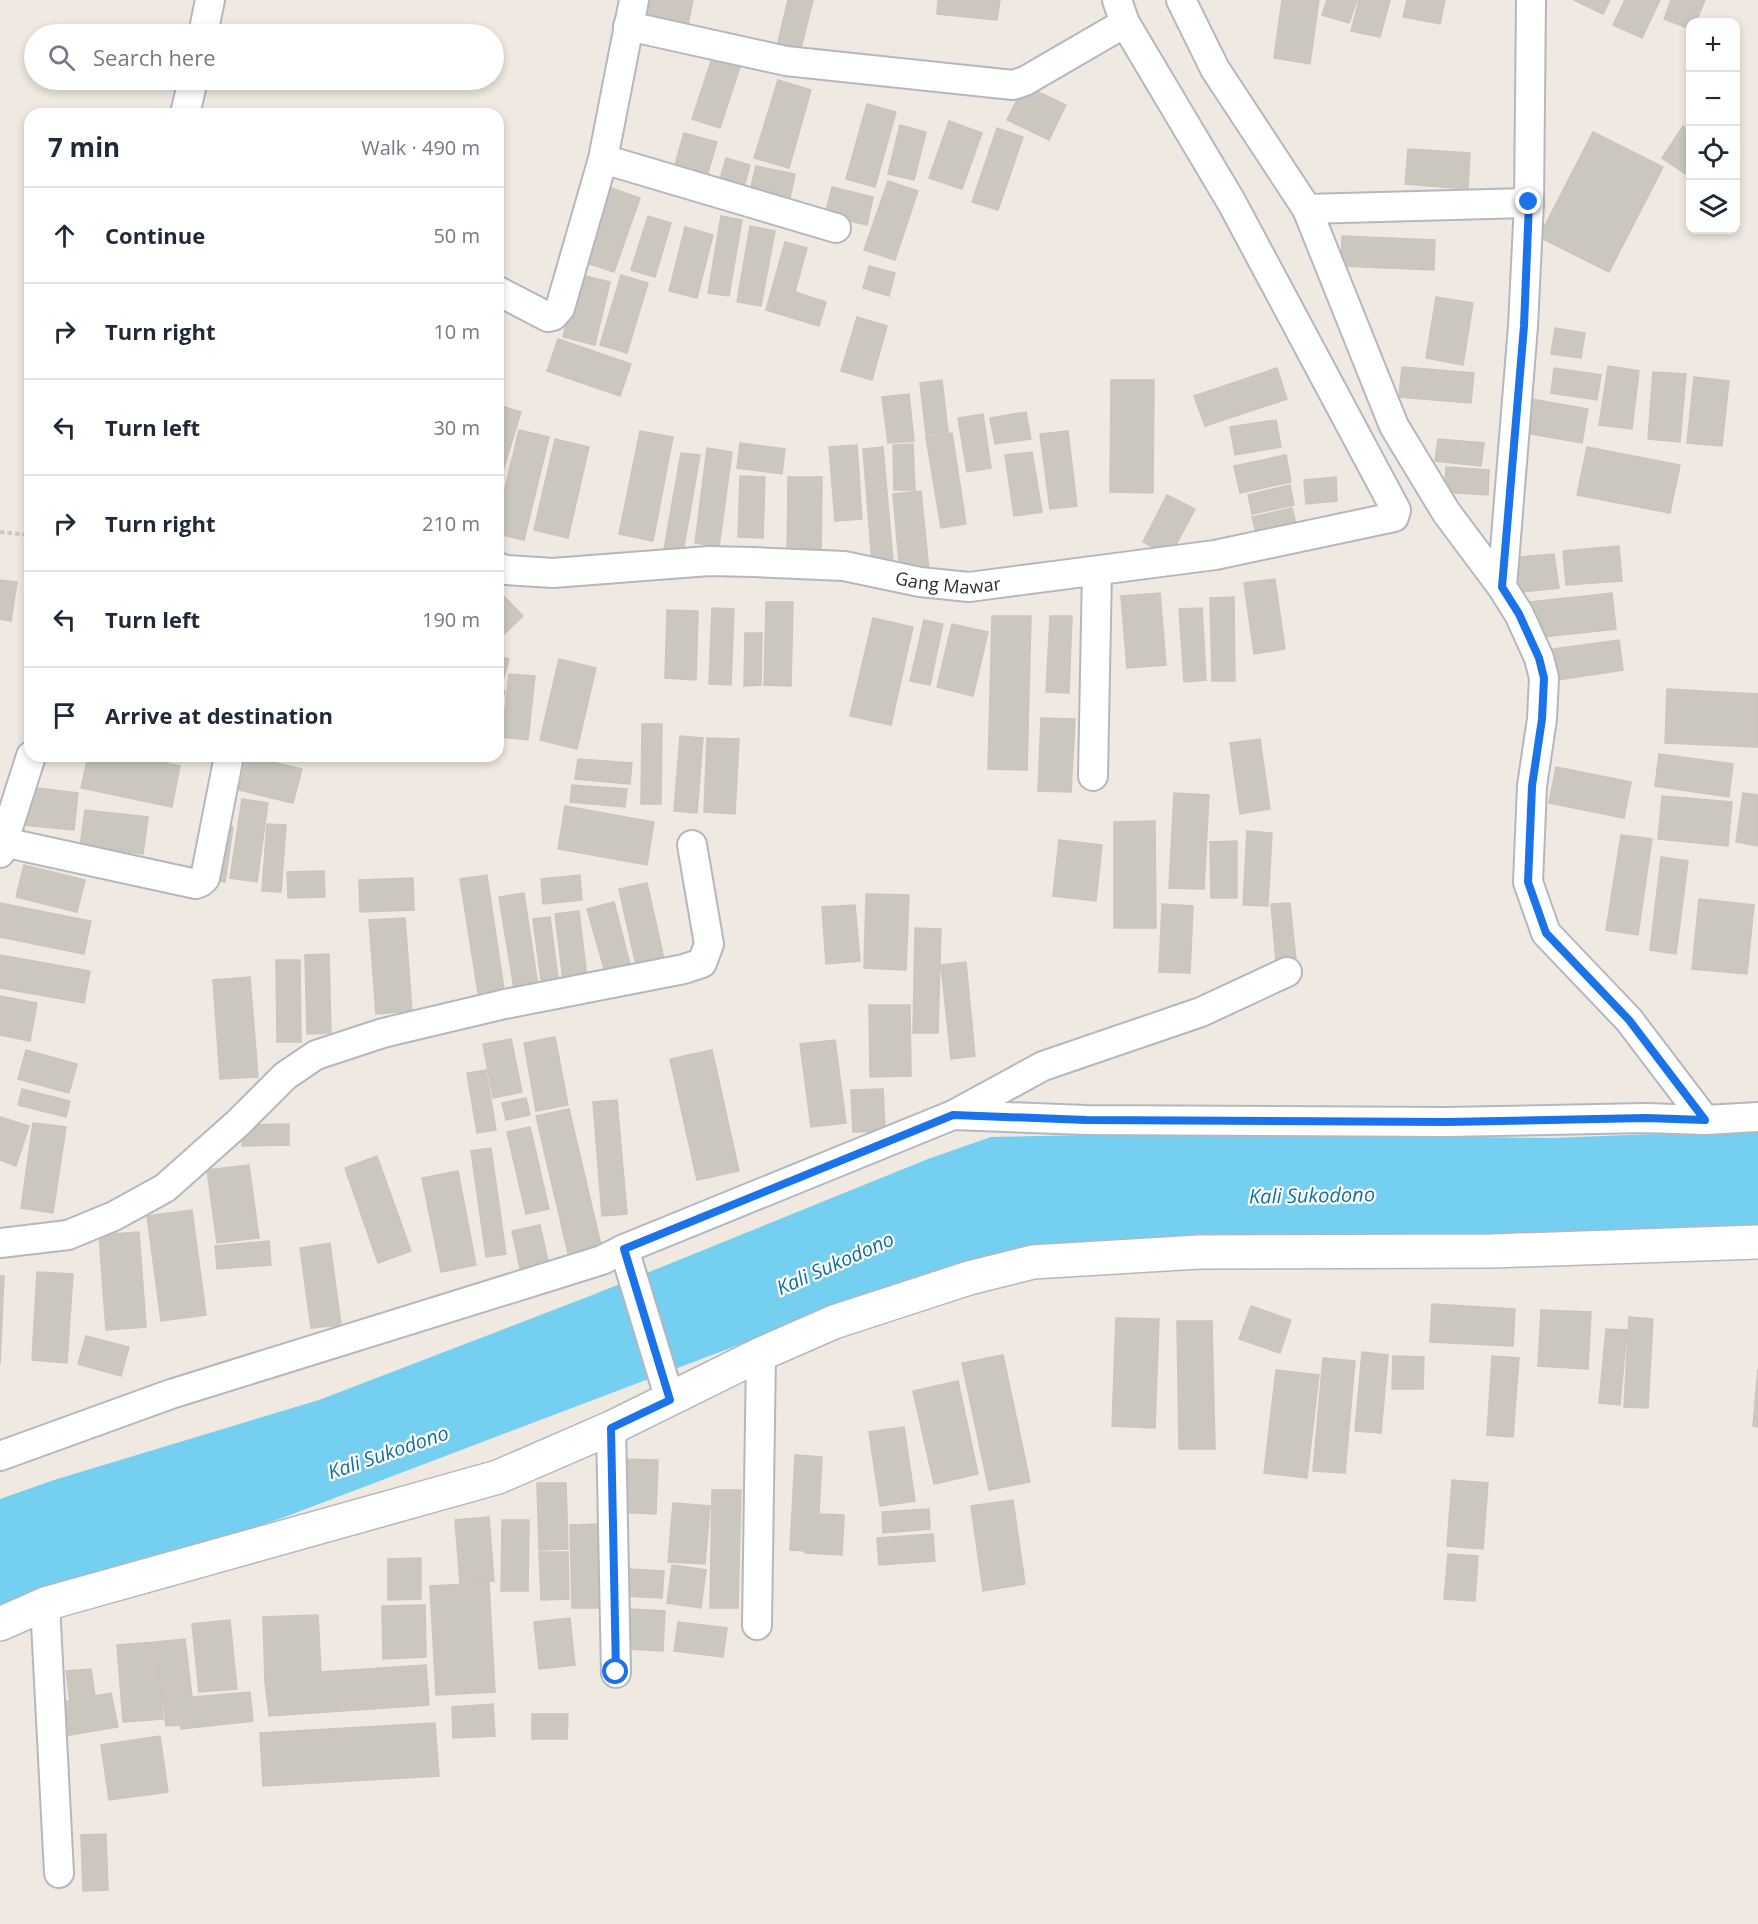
<!DOCTYPE html>
<html lang="en">
<head>
<meta charset="utf-8">
<style>
  body { margin:0; font-family:"Open Sans",sans-serif; background:#f6f6f7; color:#1f2937 }
  .controls { position:absolute; right:18px; top:18px; display:grid; overflow:hidden; border-radius:12px; box-shadow:0 3px 9px #0003 }
  .controls button { width:54px; height:54px; display:grid; place-items:center; padding:0; border:0; border-bottom:2px solid #e0e1e3; background:#fff; color:#1f2937; font:30px sans-serif }
  .stop { position:absolute; width:18px; height:18px; margin:-14px; border:4px solid #1a73e8; border-radius:50%; background:#fff }
  .stop.end { background:#1a73e8; border-color:#fff; box-shadow:0 2px 6px #0008 }
  .list { margin:0; padding:0; list-style:none }
  h2 { display:flex; justify-content:space-between; align-items:center; height:78px; margin:0; padding:0 24px; font-size:26px }
  h2 small { font-size:20px; font-weight:400; color:#747a83 }
  .list li { display:grid; grid-template-columns:39px 1fr auto; gap:18px; align-items:center; box-sizing:border-box; height:96px; padding:0 24px; border-top:2px solid #e0e1e3 }
  .list b { display:block; font-size:22px; white-space:nowrap }
  .list em { font-size:20px; font-style:normal; color:#747a83 }
  .icon { flex:none; width:33px; height:33px; fill:none; stroke:currentColor; stroke-width:2; stroke-linecap:round; stroke-linejoin:round }
  .map { position:relative; flex:none; width:1758px; height:1924px; overflow:hidden }
  .search { position:absolute; background:#fff; box-shadow:0 3px 9px #0003; left:24px; top:24px; width:480px; height:66px; display:flex; align-items:center; gap:15px; box-sizing:border-box; padding:0 21px; border-radius:33px; color:#747a83; font-size:22px }
  .panel { position:absolute; background:#fff; box-shadow:0 3px 9px #0003; left:24px; top:108px; width:480px; height:654px; border-radius:18px }
  .map>svg:first-child { display:block }
  .water { fill:#75cff0 }
  .building { fill:#cbc7bf; stroke:#cbc5ba; stroke-width:1.5 }
  .lines { fill:none; stroke-linecap:round; stroke-linejoin:round }
  .street-casing { stroke:#b4b7c1; stroke-width:32 }
  .secondary-casing { stroke:#b4b7c1; stroke-width:36 }
  .path { stroke:#c9c9c9; stroke-width:4; stroke-dasharray:4.5 3; stroke-linecap:butt }
  .street { stroke:#fff; stroke-width:28 }
  .secondary { stroke:#fff; stroke-width:33 }
  .route { stroke:#1a73e8; stroke-width:8 }
  .labels { text-anchor:middle; dominant-baseline:central; stroke-width:4.5; stroke-linejoin:round; paint-order:stroke }
  .street-label { font-size:18px; fill:#2e2e2e; stroke:#fff }
  .water-label { font-size:20px; font-style:italic; fill:#0d6fa3; stroke:#fff }
</style>
</head>
<body>
<div class="map">
<svg width="1758" height="1924" viewBox="0 0 1758 1924">
  <rect width="100%" height="100%" fill="#efe9e1"/>
  <path class="water" d="M1758,1130V1230L1014,1256L796,1323L282,1518L0,1613V1499L54,1480L319,1400L595,1294L928,1159L991,1137L1185,1133L1551,1138Z"/>
  <path class="building" d="M644,0H693L688,25L641,17Z
    M788,0H813L800,52L777,46Z
    M938,0H1000L997,20L937,14Z
    M1282,0H1319L1310,64L1274,58Z
    M1327,0H1357L1349,23L1322,15Z
    M1359,0H1390L1380,37L1351,31Z
    M1407,0H1445L1440,24L1403,17Z
    M1574,0H1610L1603,14Z
    M1625,0H1660L1642,38L1613,25Z
    M1671,0H1705L1696,22H1690V29L1664,19Z
    M713,55L741,64L720,128L692,119Z
    M778,80L811,90L789,168L754,158Z
    M1024,85L1066,105L1049,140L1007,120Z
    M867,104L896,112L875,187L846,179Z
    M949,121L982,133L962,189L929,178Z
    M900,125L926,132L914,180L888,174Z
    M1683,126L1690,131V177L1662,158Z
    M997,128L1023,137L998,210L972,202Z
    M1593,132L1663,167L1609,272L1539,237Z
    M684,133L717,142L705,183L672,175Z
    M1408,149L1470,153L1468,189L1405,184Z
    M726,158L750,165L741,197L717,190Z
    M756,166L795,174L788,207L748,199Z
    M888,181L918,191L895,260L864,250Z
    M608,187L640,198L614,272L581,261Z
    M832,187L873,197L867,225L825,215Z
    M648,216L671,223L655,277L631,270Z
    M721,216L742,220L729,296L708,293Z
    M750,226L775,231L761,306L737,302Z
    M685,227L713,235L697,298L669,291Z
    M1342,236L1435,240L1434,270L1341,266Z
    M785,242L807,248L795,292L826,302L819,326L766,310Z
    M869,266L895,273L889,296L863,288Z
    M578,274L610,282L595,345L563,337Z
    M621,275L648,283L627,353L600,345Z
    M1436,297L1473,303L1463,365L1426,358Z
    M857,317L887,326L872,380L841,371Z
    M1555,328L1585,333L1581,358L1551,354Z
    M558,339L631,364L620,396L547,371Z
    M1608,366L1639,371L1632,429L1599,425Z
    M1402,367L1474,373L1471,403L1399,397Z
    M1277,368L1287,399L1205,426L1194,396Z
    M1554,368L1601,375L1597,400L1551,393Z
    M1653,372L1686,374L1680,442L1648,439Z
    M1694,377L1729,381L1722,446L1687,443Z
    M942,380L948,432L926,435L920,383Z
    M1111,380H1154L1153,493L1110,492Z
    M909,394L914,441L888,443L882,397Z
    M1526,398L1588,409L1582,443L1520,432Z
    M498,405L521,412L498,487Z
    M1026,412L1031,439L995,444L990,418Z
    M983,414L991,468L967,472L958,418Z
    M1276,420L1281,447L1235,455L1230,427Z
    M519,430L549,437L524,540L498,534V518Z
    M640,431L673,437L653,541L619,534Z
    M1068,431L1077,506L1050,509L1040,434Z
    M952,433L966,524L941,528L926,437Z
    M555,439L589,447L568,538L534,530Z
    M1438,439L1484,443L1481,466L1435,461Z
    M740,443L785,449L782,474L737,468Z
    M913,444L915,490H894L893,445Z
    M857,445L862,519L835,521L829,447Z
    M883,447L893,562L872,563L863,449Z
    M1587,447L1680,465L1670,513L1577,495Z
    M707,448L732,452L719,547L695,543Z
    M1032,452L1042,512L1014,516L1005,455Z
    M681,453L700,455L682,558L663,555Z
    M1286,455L1291,482L1240,493L1234,466Z
    M1446,467L1489,470L1488,495L1444,492Z
    M740,476L765,477L763,538L738,537Z
    M788,477H822L821,559L787,558Z
    M1336,477L1337,501L1306,504L1304,480Z
    M1290,485L1294,505L1252,514L1248,495Z
    M921,491L929,571L900,574L893,494Z
    M1167,495L1195,509L1170,556L1143,542Z
    M1292,508L1298,531L1258,541L1252,517Z
    M1619,546L1622,581L1566,585L1563,551Z
    M1554,554L1559,588L1512,593L1508,558Z
    M1275,579L1285,649L1254,654L1244,583Z
    M0,580L17,582L11,621L0,619Z
    M498,590L523,616L498,640Z
    M1160,593L1166,665L1127,668L1121,596Z
    M1612,593L1616,629L1534,638L1530,602Z
    M1234,597L1235,681H1212L1210,598Z
    M766,602H793L791,686L764,685Z
    M712,608L734,609L731,685L709,684Z
    M1202,608L1206,680L1184,682L1179,609Z
    M667,610L698,611L696,680L665,678Z
    M992,616H1031L1027,770L988,769Z
    M1050,616H1072L1069,693L1046,692Z
    M873,618L913,627L891,725L850,716Z
    M924,620L943,624L930,685L910,681Z
    M952,624L988,632L973,696L937,687Z
    M745,633H762L761,685L744,686Z
    M1619,640L1623,670L1551,681L1546,650Z
    M498,656L509,659L503,681L498,679Z
    M559,659L596,668L577,749L540,740Z
    M509,674L535,676L528,740L502,737Z
    M498,689L505,691L498,720Z
    M1667,689L1758,694V747L1665,743Z
    M1041,718L1075,719L1071,792L1038,791Z
    M642,724H662L661,804H641Z
    M680,736L703,738L697,813L674,811Z
    M707,738L739,739L735,814L704,812Z
    M1260,739L1270,809L1240,814L1230,743Z
    M1659,754L1733,764L1729,797L1655,786Z
    M88,756H136L180,766L172,807L81,788Z
    M247,756L302,769L293,803L239,790Z
    M578,759L632,763L630,784L575,779Z
    M1556,767L1631,782L1624,818L1549,803Z
    M572,785L627,789L625,807L570,802Z
    M29,787L78,793L74,830L24,825Z
    M1174,793L1209,795L1204,889L1169,888Z
    M1743,793L1758,795V846L1736,842Z
    M1662,796L1732,802L1728,846L1658,839Z
    M242,799L268,803L257,882L230,878Z
    M565,806L654,822L647,865L558,849Z
    M85,810L148,817L143,854L80,846Z
    M1155,821L1156,928H1114V822Z
    M267,824L286,825L281,892L262,891Z
    M217,825L233,827L225,882L209,879Z
    M1247,831L1272,833L1268,906L1243,905Z
    M1621,835L1652,839L1638,935L1606,930Z
    M1059,840L1102,845L1096,901L1053,896Z
    M1237,841V898H1211L1210,842Z
    M1661,857L1688,861L1676,954L1650,950Z
    M24,865L85,880L77,912L16,897Z
    M324,871L325,897L288,898L287,872Z
    M487,875L504,989L478,993L460,879Z
    M580,875L582,900L543,904L541,879Z
    M413,878L414,910L360,912L359,880Z
    M647,883L665,963L637,970L619,889Z
    M524,893L538,986L514,989L499,897Z
    M866,894L909,895L906,970L864,968Z
    M1699,899L1754,905L1747,974L1692,969Z
    M614,902L632,972L607,979L587,909Z
    M0,903L91,921L84,954L0,937Z
    M1290,903L1297,970L1277,972L1271,904Z
    M1162,904L1193,906L1190,973L1159,972Z
    M855,905L860,961L826,964L822,907Z
    M579,911L587,977L563,980L555,914Z
    M550,917L559,986L542,988L533,919Z
    M405,918L412,1011L376,1014L369,920Z
    M915,928L941,929L938,1033H913Z
    M329,954L331,1033L307,1034L305,955Z
    M0,955L90,971L84,1003L0,988Z
    M276,960H300L301,1042H277Z
    M966,962L975,1056L951,1059L941,965Z
    M250,977L258,1077L220,1079L213,980Z
    M0,996L37,1003L30,1041L0,1035Z
    M869,1005H910L911,1076L870,1077Z
    M555,1037L568,1105L536,1111L524,1043Z
    M511,1039L522,1092L493,1098L483,1044Z
    M835,1040L846,1123L811,1127L800,1044Z
    M26,1050L77,1064L69,1093L18,1079Z
    M712,1050L739,1171L697,1180L670,1059Z
    M486,1070L496,1130L477,1133L467,1073Z
    M22,1089L70,1101L66,1117L18,1105Z
    M883,1089L885,1131L853,1132L851,1090Z
    M526,1098L530,1115L506,1120L502,1103Z
    M617,1100L627,1214L602,1216L593,1102Z
    M569,1109L601,1245L568,1253L536,1116Z
    M0,1117L29,1126L16,1166L0,1160Z
    M33,1123L66,1127L53,1213L21,1208Z
    M289,1124V1145L242,1146V1125Z
    M530,1127L549,1209L526,1214L507,1132Z
    M491,1148L506,1254L486,1257L471,1151Z
    M377,1156L411,1251L378,1263L345,1168Z
    M249,1165L259,1238L217,1243L207,1170Z
    M458,1171L476,1265L441,1272L422,1178Z
    M192,1210L206,1315L161,1321L147,1216Z
    M540,1225L550,1270L522,1277L512,1231Z
    M139,1232L146,1327L106,1330L99,1235Z
    M269,1241L271,1265L217,1269L215,1246Z
    M330,1243L341,1325L311,1328L300,1248Z
    M37,1272L73,1274L67,1363L32,1360Z
    M0,1276H4L0,1364Z
    M1432,1304L1515,1309L1513,1346L1430,1342Z
    M1251,1306L1291,1320L1280,1353L1239,1339Z
    M1541,1310L1591,1312L1588,1369L1538,1366Z
    M1629,1317L1653,1319L1648,1408L1624,1407Z
    M1116,1318L1159,1319L1155,1428L1112,1426Z
    M1177,1321H1212L1215,1449H1179Z
    M1606,1329L1627,1330L1620,1405L1599,1403Z
    M86,1336L129,1347L121,1376L78,1364Z
    M1362,1352L1388,1355L1381,1433L1355,1431Z
    M1003,1355L1030,1482L989,1490L962,1363Z
    M1393,1356L1424,1357L1423,1389H1392Z
    M1492,1356L1519,1358L1513,1437L1487,1435Z
    M1323,1358L1355,1361L1345,1473L1313,1471Z
    M1758,1369V1427L1753,1426Z
    M1276,1370L1319,1375L1307,1478L1264,1473Z
    M958,1381L978,1474L934,1484L913,1391Z
    M904,1427L915,1501L880,1506L869,1432Z
    M795,1455L822,1457L819,1514L844,1515L842,1555L805,1553V1551L790,1550Z
    M620,1459L658,1460L656,1514L617,1512Z
    M1452,1480L1488,1483L1483,1549L1447,1546Z
    M537,1483H566L568,1549L539,1550Z
    M712,1490H741L738,1608H710Z
    M1013,1500L1025,1584L983,1591L971,1506Z
    M673,1503L710,1506L705,1564L668,1562Z
    M929,1509L930,1529L883,1533L882,1512Z
    M489,1517L494,1581L460,1584L455,1520Z
    M502,1520H529L528,1591H501Z
    M600,1524L602,1608H572L570,1525Z
    M933,1534L935,1561L879,1565L877,1538Z
    M539,1552H568L569,1599L541,1600Z
    M1448,1554L1478,1556L1475,1601L1444,1599Z
    M421,1558V1599L388,1600V1559Z
    M672,1565L706,1570L701,1608L667,1603Z
    M628,1569L664,1571L662,1598L627,1596Z
    M489,1583L495,1692L436,1695L430,1586Z
    M425,1605L426,1657L383,1659L382,1606Z
    M630,1609L665,1611L663,1651L628,1649Z
    M318,1615L321,1672L426,1665L429,1705L269,1716L265,1681L263,1617Z
    M570,1618L575,1665L539,1669L534,1622Z
    M230,1620L237,1689L199,1692L192,1624Z
    M678,1622L727,1628L723,1657L674,1651Z
    M185,1639L192,1697L250,1692L253,1721L181,1729L180,1725L166,1726L156,1642Z
    M156,1642L163,1719L123,1722L117,1645Z
    M91,1669L95,1696L111,1693L118,1727L65,1736L59,1702L70,1701L66,1671Z
    M493,1704L495,1736L453,1738L452,1707Z
    M532,1714H568L567,1739H532Z
    M435,1723L439,1776L263,1786L260,1733Z
    M160,1736L168,1792L109,1800L101,1745Z
    M106,1834L108,1890L83,1891L81,1835Z"/>
  <g class="lines">
    <g class="street-casing">
      <g id="street">
        <path d="M1181,0L1215,69L1307,209L1394,426L1446,512L1502,587L1519,614L1539,658L1544,678L1542,719L1532,786L1528,882L1546,933L1629,1020L1705,1120"/>
        <path d="M628,26L786,61L1013,85L1025,81L1125,23"/>
        <path d="M203,34L210,0"/>
        <path d="M185,114L193,80"/>
        <path d="M603,159L836,228"/>
        <path d="M1307,209L1529,203"/>
        <path d="M498,291L548,317L553,316L560,308L603,159L634,0"/>
        <path id="s1" d="M498,567L506,570L553,573L709,561L753,562L844,566L920,582L969,587L1215,555L1394,517L1396,510L1232,203L1125,23L1117,0"/>
        <path d="M1502,587L1523,326L1529,203L1531,0"/>
        <path d="M1093,776L1097,571"/>
        <path d="M3,842L196,884L201,882L205,878L229,756"/>
        <path d="M0,853L31,756"/>
        <path d="M955,1114L1043,1066L1201,1012L1287,972"/>
        <path d="M0,1243L68,1235L114,1216L165,1188L238,1123L285,1076L316,1055L383,1033L505,1004L684,969L702,963L709,944L692,845"/>
        <path d="M624,1249L670,1400"/>
        <path d="M611,1428L616,1673"/>
        <path d="M0,1456L171,1394L602,1260L624,1249L953,1115L1086,1120L1447,1122L1645,1118L1705,1120L1758,1117"/>
        <path d="M45,1604L59,1873"/>
        <path d="M757,1625L761,1354"/>
      </g>
    </g>
    <g class="secondary-casing">
      <path id="secondary" d="M0,1624L45,1604L498,1477L611,1428L761,1354L834,1322L969,1278L1033,1262L1199,1252L1492,1251L1758,1242"/>
    </g>
    <path class="path" d="M0,532L30,535"/>
    <use href="#street" class="street"/>
    <use href="#secondary" class="secondary"/>
  </g>
  <g class="lines">
    <path class="route" d="M616,1672L611,1428L670,1400L624,1249L953,1115L1086,1120L1447,1122L1646,1118L1705,1120L1629,1020L1546,933L1528,882L1532,786L1542,719L1544,678L1539,658L1519,614L1502,587L1524,326L1529,202"/>
  </g>
  <g class="labels">
    <g class="street-label">
      <text stroke="none"><textPath href="#s1" startOffset="453">Gang Mawar</textPath></text>
    </g>
    <g class="water-label">
      <text transform="translate(1312 1195) rotate(-1)">Kali Sukodono</text>
      <text transform="translate(835 1263) rotate(-24)">Kali Sukodono</text>
      <text transform="translate(388 1452) rotate(-19)">Kali Sukodono</text>
    </g>
  </g>
</svg>
<div class="controls">
<button>+</button>
<button>−</button>
<button><svg class="icon" aria-label="locate" viewBox="0 0 24 24"><circle cx="12" cy="12" r="6"/><path d="M12 2v4M12 18v4M2 12h4M18 12h4"/></svg></button>
<button><svg class="icon" aria-label="layers" viewBox="0 0 24 24"><path d="M12 4l9 5-9 5-9-5zM3 14l9 5 9-5"/></svg></button>
</div>
<div class="stop" style="left:616px;top:1672px"></div>
<div class="stop end" style="left:1529px;top:202px"></div>
<div class="search"><svg class="icon" aria-label="search" viewBox="0 0 24 24"><circle cx="10" cy="10" r="6"/><path d="M15 15l6 6"/></svg>Search here</div>
<section class="panel">
<h2>7 min<small>Walk · 490 m</small></h2>
<ul class="list">
<li><svg class="icon" aria-label="ahead" viewBox="0 0 24 24"><path d="M12 20V5M6 11l6-6 6 6"/></svg><div><b>Continue</b></div><em>50 m</em></li>
<li><svg class="icon" aria-label="right" viewBox="0 0 24 24"><path d="M7 20v-9h11M14 6l5 5-5 5"/></svg><div><b>Turn right</b></div><em>10 m</em></li>
<li><svg class="icon" aria-label="left" viewBox="0 0 24 24"><path d="M17 20v-9H6M10 6l-5 5 5 5"/></svg><div><b>Turn left</b></div><em>30 m</em></li>
<li><svg class="icon" aria-label="right" viewBox="0 0 24 24"><path d="M7 20v-9h11M14 6l5 5-5 5"/></svg><div><b>Turn right</b></div><em>210 m</em></li>
<li><svg class="icon" aria-label="left" viewBox="0 0 24 24"><path d="M17 20v-9H6M10 6l-5 5 5 5"/></svg><div><b>Turn left</b></div><em>190 m</em></li>
<li><svg class="icon" aria-label="arrive" viewBox="0 0 24 24"><path d="M6 21V4h12l-3 4 3 4H6"/></svg><div><b>Arrive at destination</b></div></li>
</ul>
</section>
</div>
</body>
</html>
